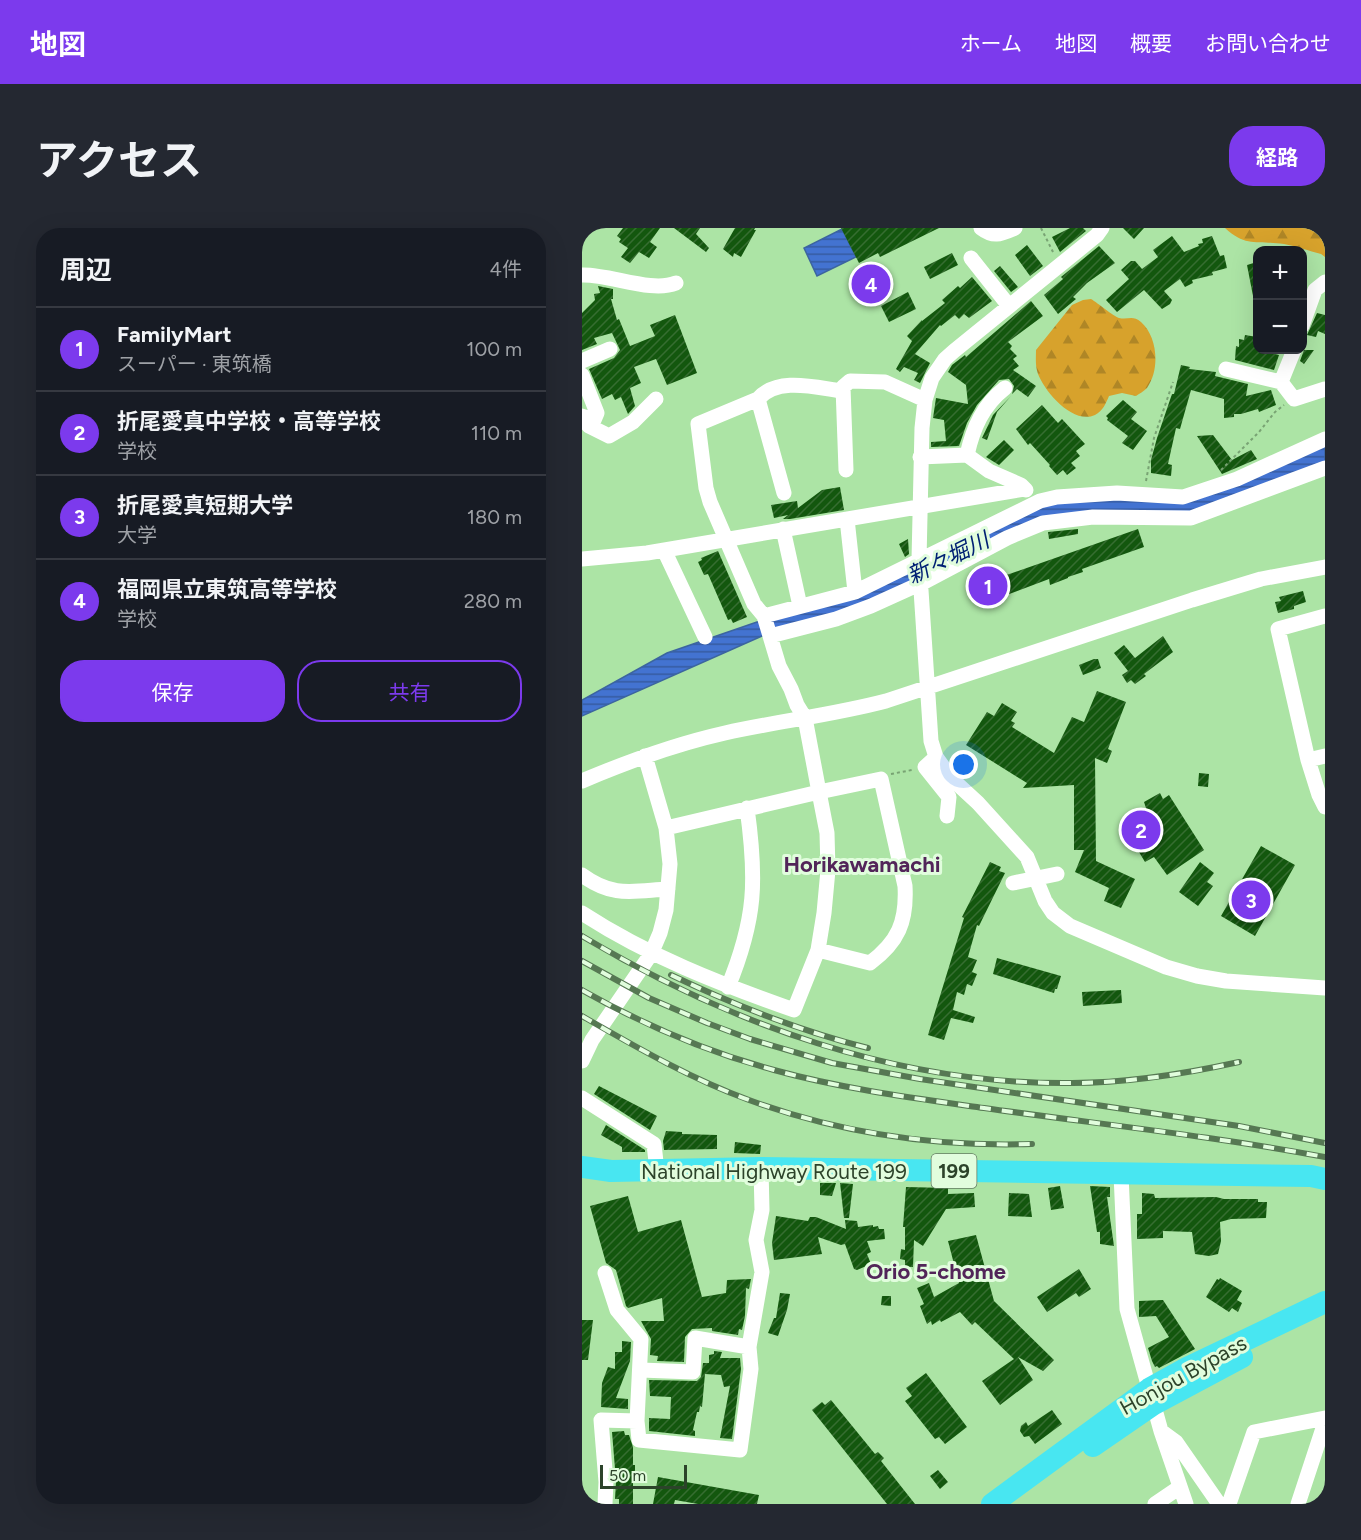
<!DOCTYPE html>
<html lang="ja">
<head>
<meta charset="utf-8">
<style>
  body { margin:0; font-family:Figtree,"Noto Sans JP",sans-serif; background:#242831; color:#f1f3f6 }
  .controls { position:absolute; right:18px; top:18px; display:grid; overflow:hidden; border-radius:12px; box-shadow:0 6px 24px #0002 }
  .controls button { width:54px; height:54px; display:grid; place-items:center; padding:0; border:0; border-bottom:2px solid #363941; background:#171b24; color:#f1f3f6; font:30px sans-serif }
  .scale { position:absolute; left:18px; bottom:15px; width:87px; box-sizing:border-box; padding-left:6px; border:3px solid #2c432a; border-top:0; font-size:16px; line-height:21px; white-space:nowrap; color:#2c432a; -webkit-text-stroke:4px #e1fddd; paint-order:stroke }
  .you { position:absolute; left:382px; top:537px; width:21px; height:21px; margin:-15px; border:4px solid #fff; border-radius:50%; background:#1a73e8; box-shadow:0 0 0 9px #1a73e833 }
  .badge { display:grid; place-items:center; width:39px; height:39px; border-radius:50%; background:#7c3aed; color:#fff; font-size:20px; font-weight:700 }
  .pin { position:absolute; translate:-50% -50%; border:3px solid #fff; box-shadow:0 2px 6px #0006 }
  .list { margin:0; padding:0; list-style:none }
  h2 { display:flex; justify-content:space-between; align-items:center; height:78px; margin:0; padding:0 24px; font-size:26px }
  h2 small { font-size:20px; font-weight:400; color:#9ea1a6 }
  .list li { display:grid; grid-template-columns:39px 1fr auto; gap:18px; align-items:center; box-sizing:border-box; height:84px; padding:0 24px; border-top:2px solid #363941 }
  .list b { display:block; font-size:22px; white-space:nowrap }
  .list p { margin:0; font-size:20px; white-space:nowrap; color:#9ea1a6 }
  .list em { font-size:20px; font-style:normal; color:#9ea1a6 }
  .actions { display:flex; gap:12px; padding:18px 24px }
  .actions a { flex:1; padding:14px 0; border:2px solid #7c3aed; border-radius:24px; text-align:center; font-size:21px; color:#7c3aed }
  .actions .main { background:#7c3aed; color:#fff }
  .map { position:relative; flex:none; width:743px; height:1276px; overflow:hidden; border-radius:24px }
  header { display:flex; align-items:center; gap:36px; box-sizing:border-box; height:84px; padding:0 30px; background:#7c3aed; color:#fff }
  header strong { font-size:28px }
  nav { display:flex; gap:33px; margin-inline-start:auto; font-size:21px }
  .intro { display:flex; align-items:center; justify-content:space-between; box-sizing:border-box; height:144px; padding:0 36px }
  h1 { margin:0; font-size:42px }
  .button { padding:15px 27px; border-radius:24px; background:#7c3aed; color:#fff; font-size:21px; font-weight:700 }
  main { display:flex; gap:36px; padding:0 36px }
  aside { flex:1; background:#171b24; border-radius:24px; box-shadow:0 6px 24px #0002 }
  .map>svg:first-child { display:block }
  .forest { fill:url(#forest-firs) }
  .water { fill:url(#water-rules); stroke:#3c659f; stroke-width:1.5 }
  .building { fill:url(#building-hatch) }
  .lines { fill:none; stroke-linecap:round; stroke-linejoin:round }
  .path { stroke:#78a373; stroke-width:2; stroke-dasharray:3 3; stroke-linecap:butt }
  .minor { stroke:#fff; stroke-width:15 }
  .highway { stroke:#48e6f1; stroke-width:22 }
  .rail-casing { stroke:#567853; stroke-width:6 }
  .rail { stroke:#e1fddd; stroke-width:4; stroke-dasharray:11; stroke-linecap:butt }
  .labels { text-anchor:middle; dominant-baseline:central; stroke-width:6; stroke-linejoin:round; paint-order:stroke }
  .shield { fill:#e1fddd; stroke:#627b60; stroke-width:1.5 }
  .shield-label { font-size:20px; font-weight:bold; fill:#2c432a }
  .street-label { font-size:21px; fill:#2c432a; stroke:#e1fddd }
  .water-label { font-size:22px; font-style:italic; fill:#002073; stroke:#e1fddd }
  .neighbourhood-label { font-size:22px; font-weight:bold; fill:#522559; stroke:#e1fddd }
</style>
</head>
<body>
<header>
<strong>地図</strong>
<nav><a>ホーム</a><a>地図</a><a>概要</a><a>お問い合わせ</a></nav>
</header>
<div class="intro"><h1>アクセス</h1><a class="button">経路</a></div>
<main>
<aside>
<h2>周辺<small>4件</small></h2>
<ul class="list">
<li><span class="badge">1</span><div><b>FamilyMart</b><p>スーパー · 東筑橋</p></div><em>100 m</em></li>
<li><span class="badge">2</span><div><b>折尾愛真中学校・高等学校</b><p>学校</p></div><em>110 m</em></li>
<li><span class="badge">3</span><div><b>折尾愛真短期大学</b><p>大学</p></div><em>180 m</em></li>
<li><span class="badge">4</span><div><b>福岡県立東筑高等学校</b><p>学校</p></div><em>280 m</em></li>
</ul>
<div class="actions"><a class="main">保存</a><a>共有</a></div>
</aside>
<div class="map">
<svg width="743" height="1276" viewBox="0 0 743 1276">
  <defs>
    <pattern id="forest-firs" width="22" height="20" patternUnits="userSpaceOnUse" patternTransform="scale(1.5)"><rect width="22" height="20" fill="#d7a22c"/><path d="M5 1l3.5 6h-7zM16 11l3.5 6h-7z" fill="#af8626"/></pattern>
    <pattern id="water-rules" width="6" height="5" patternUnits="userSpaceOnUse" patternTransform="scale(1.5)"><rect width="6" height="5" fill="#4373d1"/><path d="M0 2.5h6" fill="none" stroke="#365ba0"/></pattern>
    <pattern id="building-hatch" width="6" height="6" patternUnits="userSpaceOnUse" patternTransform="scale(1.5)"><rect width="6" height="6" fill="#13570e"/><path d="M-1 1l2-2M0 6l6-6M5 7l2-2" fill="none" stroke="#366d31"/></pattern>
  </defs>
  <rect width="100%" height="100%" fill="#ace4a5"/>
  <path class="forest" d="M643,0H743V29L739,26C727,23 714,18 702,16C675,12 665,20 643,0Z
    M509,71C516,75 531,88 537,90C546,92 551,87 559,94C576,109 578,142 565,160C562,163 557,166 554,168L540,165L527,168C524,175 521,183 513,187C491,197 463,164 456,146C453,138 454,130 454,122L490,77L501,72Z"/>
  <path class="water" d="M260,1L274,29L235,48L222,20Z
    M743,216V235L616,284L476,288L286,376L180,408L0,488V472L85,425L175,394L241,375L455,278L521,269L578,274Z"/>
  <path class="building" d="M41,0H78L68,14L75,19L67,30L57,24L48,35L39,29L46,20L37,14L39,11L35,8Z
    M92,0H118L114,6L127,20L124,24Z
    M153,0H173L172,2H174L159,29L152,25L151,29L141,21Z
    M259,0H357L298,29L296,25L277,35Z
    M488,0H501L504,3L478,24L470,9Z
    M541,0H562L552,11Z
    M590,8L602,24L617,18L616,16L621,15L620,11L630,8L638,28L642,27L645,40L630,44L631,47L610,52L611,55L603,59L598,51L582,63L590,72L588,76L580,81L562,62L535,84L524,72L547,51L539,42L549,33H553L560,41L576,29L571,22Z
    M445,17L461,38L448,48L433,27Z
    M517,18L533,35L505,55L491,69L494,71L476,86L462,67L481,51L479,49Z
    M370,25L376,37L348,51L342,39Z
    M675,34V68H671L665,37Z
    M418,38L436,59L429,64L412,43Z
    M390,49L410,73L387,90L382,86L377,91L373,87L359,98L358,97L333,126L348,135L338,155L332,152L336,145L322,139L318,144L314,141L330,113L325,108L340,92V93L363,75L360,72L376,58L378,60Z
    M16,58L31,61V71H29L35,92L37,91L48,118L73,108L68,97L93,87L115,145L85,157L74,131L52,139L59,155L48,160L53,178L46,186L39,169L33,172L30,166L20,171L7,141L32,130L38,122L30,105L12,110L15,116L0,122V85L13,72L12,66L18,65Z
    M326,64L334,81L307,94L299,78Z
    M449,73L461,88L426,114L430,118L428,121L435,128L431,131L437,138L431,142L454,158L446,169L435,161L430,166L432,158L427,151L417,152L395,177L385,195L377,218L349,219V214L364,213L362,192L351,190L354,170L386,176L384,157L366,144L370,137L383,127L384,129Z
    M735,85L743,87V106L736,103L734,109L725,107Z
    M663,107L675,109L674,121L697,127L692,142L653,132L654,118L657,119V111L662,112Z
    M722,122H732L722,136L718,133Z
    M599,137L608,139L607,141L634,144L633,148L666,156L664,168L689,162L694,177L677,184L676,181L659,186H652V189L642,190V171L609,162L598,201L594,200L586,236L590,237L589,248L569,245V232L575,210L590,166H592Z
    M429,168L415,184L405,212L400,210L411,187Z
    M541,172L555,184L549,191L565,203L551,222L540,215L546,208L525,192L526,190L524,188Z
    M460,177L476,195L480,191L503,216L494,223L498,228L489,235L494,240L485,247L481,242L475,247L467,238L468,237L448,215L446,217L434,201Z
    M631,207L650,232L669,222L675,231L640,246L615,208Z
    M422,212L432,222L417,237L404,229Z
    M258,259L262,282L208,291H201L206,287L192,290L189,277L215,273L216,280L240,262Z
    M496,301V306L467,311L466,304Z
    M556,301L562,319L500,341L501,344L486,349V350L468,357L467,351L403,375L394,348L410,343L413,351Z
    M326,311L327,326L323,329L317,316Z
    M136,323L165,389L151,395L149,391L146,392L126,346L122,347L116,334L120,332L119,330Z
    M721,363L724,374L712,378V381L696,385L693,374L699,373L697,369Z
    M581,408L591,424L562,446L564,448L553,456L549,452L545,455L540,447L546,443L532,425L542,417L553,430Z
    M512,431H516L519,440L501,447L497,437Z
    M515,463L544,474L526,521L530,523L525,535L513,530L514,633L553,651L539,680L522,673L527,660L493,644L502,622H492V557L441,560L445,555L384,517L405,484L412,488L420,475L435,484L429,493L433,495L430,499L472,525L490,489L502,494Z
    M617,545L627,546L626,559L616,558Z
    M578,565L581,571L587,567L622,622L585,647L572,629L563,634L557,624L565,619L555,605L569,595L562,574Z
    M679,618L713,637L673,708L639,688Z
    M408,634L419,639L417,643L423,645L397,698L395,697L386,729L395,732L390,744L395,746L390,758L385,756L382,767L375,764L371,782L393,789L391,795L369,790L362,812L346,807L382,690L380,689Z
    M618,634L632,645L625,654L631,658L616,678L597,664Z
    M415,730L479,748L475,761H473L472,765L411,746Z
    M539,762L540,775L501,778L500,764Z
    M17,858L75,888L68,902L12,866Z
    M24,897L63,922V924H40V919L19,907Z
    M84,903L100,904V906L135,907V921L82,922L81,913Z
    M153,914L179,917L178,926L152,925Z
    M238,955H254L250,968L238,967Z
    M258,955L271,956L267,990H262Z
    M478,958L482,980L469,982L466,960Z
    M508,958L528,959V969H525L532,1018L518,1016V1004H515Z
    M324,959L366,960V966L392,965L393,979L364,981L341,1018L332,1012L331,1039H323V1032L318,1031L319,1021L323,1022V999H321Z
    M427,965L447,966L450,989L426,988Z
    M560,965L572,966L573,970L634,969L642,971H676V974H685L684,990L649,991L638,994L639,1013L636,1026L627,1028L613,1026L610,1004L581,1003V1010L555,1011V986H560Z
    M46,968L56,1004L99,992L120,1069L144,1065L145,1052L169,1051L167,1061L164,1060L163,1088L160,1102L157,1101L156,1107L130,1103V1100L110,1101L103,1109L102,1134L75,1133L76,1128L68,1127L69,1111L59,1093H82L80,1070L46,1080L44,1078L34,1042L24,1035L8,978Z
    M194,988L226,993L228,989H234L264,1001L263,992L275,993L276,999L291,997V999L296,998L297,1001H302L303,1011L285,1013L289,1024L285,1026L289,1036L275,1042L272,1041L263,1016L259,1017L236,1009L240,1026L192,1032L190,1015Z
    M394,1007L412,1073L472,1132L461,1143L436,1129L451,1152L418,1177L400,1153L432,1131L393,1094L390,1097L378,1084L359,1094L358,1092L350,1097L349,1093L345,1096L338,1078L342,1076L335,1060L347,1055L352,1069L377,1055L366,1013Z
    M497,1041L509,1061L497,1069L494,1065L465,1084L455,1069Z
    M638,1050L660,1063L655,1072L660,1075L656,1084L650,1080L647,1084L624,1069L635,1051L637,1052Z
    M198,1065L208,1066L205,1082L196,1108L186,1105L192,1090H194Z
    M300,1068H309V1078L299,1077Z
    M581,1072L613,1121L577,1140L575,1138L573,1139L570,1133L566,1120L587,1109L574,1088L557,1089V1073Z
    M0,1092H11L6,1132H0Z
    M40,1113L49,1114L48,1133L34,1170L46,1171V1181L19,1179L20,1155L26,1139L33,1141V1124H40Z
    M132,1123L140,1124L138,1130H158L159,1141L150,1211L138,1210L148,1158L142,1159L139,1147L123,1146L120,1179L118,1178L117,1184H115L111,1202L113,1203V1208L67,1203V1190L88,1191L89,1169L68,1168L67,1152L115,1153L119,1149L121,1135H127V1127L132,1126Z
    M344,1145L385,1199L363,1216L357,1209L353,1211L323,1173L330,1168L324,1160Z
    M249,1172L293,1226L296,1224L302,1230L299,1233L333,1276H305L230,1182L240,1174L243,1177Z
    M470,1182L480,1196L453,1216L447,1208L442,1209L438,1203L439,1198L444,1194L446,1198Z
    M42,1203L43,1207H47L51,1219V1237H53V1245H51V1276H37V1271H33L34,1253L30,1204Z
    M356,1242L366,1254L358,1261L348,1248Z
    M76,1249L177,1267L175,1276H116L93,1272L92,1276H71Z"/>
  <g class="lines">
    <path class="path" d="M459,0L471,24
      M639,242L677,204L693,184L702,177
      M564,253L572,210L591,154
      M309,546L330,542"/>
    <path class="minor" d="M399,0C412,10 419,6 433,0
      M520,0L515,7L372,123L363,131L350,150L343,172L340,200L337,332L349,513L354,529L370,551L396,575L445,629L463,673L471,685L488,698L584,739L615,748L644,753L743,760
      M389,30L427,78
      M0,47C28,46 69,65 94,55
      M720,98L733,62L743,54
      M712,122L699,154L712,171L743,161
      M0,133L28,121
      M644,141L699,154
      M0,147L15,185L12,192L0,188
      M0,190L7,198L27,208L51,194L74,171
      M385,227C391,200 401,177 423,160
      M338,229L385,227L407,243L439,257L444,262
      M264,242L261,159L268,153L303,154L343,172
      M202,265L176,171C196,148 235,160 261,163
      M265,291L273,364
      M201,301L218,378
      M82,322L123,409
      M0,331L65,325L442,261
      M182,388L273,364L458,273L475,269L535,265L601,269L655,251L743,211
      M743,388L696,401L726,532L737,567L743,579
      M188,408L254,391L289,378L342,354L425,310L461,295L511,289L609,290L743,240
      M354,529L343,539L367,569L365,588
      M726,532L743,528
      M0,553C47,533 94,516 143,505C197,493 251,487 304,473L610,372L679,351L743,339
      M84,600L237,564L223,490L215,477L209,461L197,438L182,388L172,376L128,274L124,260L116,196L176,171
      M0,647C31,670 51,663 86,661
      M431,655L475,646
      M0,685C66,728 138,756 212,782L236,722L242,685L246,642L245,605L237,564L299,551L323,658C325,694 316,714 288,735L236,722
      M146,759C174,691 175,652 165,580
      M0,833L10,812L69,726L78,705L84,682L88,636L84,600L63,528
      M0,870L72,916L75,943
      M539,946L545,1081L579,1203L604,1276
      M23,1045L35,1082L59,1111L55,1193L57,1212L158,1222L169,1141L167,1119L180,1044L174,1012L180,982L179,940
      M59,1142L111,1144L113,1110L167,1119
      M579,1203L594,1214L637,1276
      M23,1276L24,1254L19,1192L55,1193
      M573,1276L598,1259
      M647,1276L672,1204L743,1190
      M716,1276L743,1194"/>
    <path class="highway" d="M0,939L29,943L179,940L729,948L743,951
      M511,1218L572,1176L660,1129
      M410,1276L567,1161L605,1140L743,1074"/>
    <g class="rail-casing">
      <path id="rail" d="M0,708C148,796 316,857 490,855C547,855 602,846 657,834
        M0,733L67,770L125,795L168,811L250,835L338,851L657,898L743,915
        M89,747C152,777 218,803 286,820
        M0,762C60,796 125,824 192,842C261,861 331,870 402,880C516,896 630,908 743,929
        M0,788C54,819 109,851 167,872C257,905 355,919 450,916"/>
    </g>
    <use href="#rail" class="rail"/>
  </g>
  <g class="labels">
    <rect class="shield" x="349.5" y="926" width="45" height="34" rx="4.5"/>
    <g class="shield-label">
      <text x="372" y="943">199</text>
    </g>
    <g class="street-label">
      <text x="192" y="943">National Highway Route 199</text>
      <text transform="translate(601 1147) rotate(-29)">Honjou Bypass</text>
    </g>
    <g class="water-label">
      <text transform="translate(366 330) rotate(-26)">新々堀川</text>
    </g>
    <g class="neighbourhood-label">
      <text x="280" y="636">Horikawamachi</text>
      <text x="354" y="1043">Orio 5-chome</text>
    </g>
  </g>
</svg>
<div class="controls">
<button>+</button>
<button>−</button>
</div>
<div class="scale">50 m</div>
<div class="you"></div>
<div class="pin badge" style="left:406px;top:358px">1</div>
<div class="pin badge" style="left:559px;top:602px">2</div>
<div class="pin badge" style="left:669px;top:672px">3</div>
<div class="pin badge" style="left:289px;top:56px">4</div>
</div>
</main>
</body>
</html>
